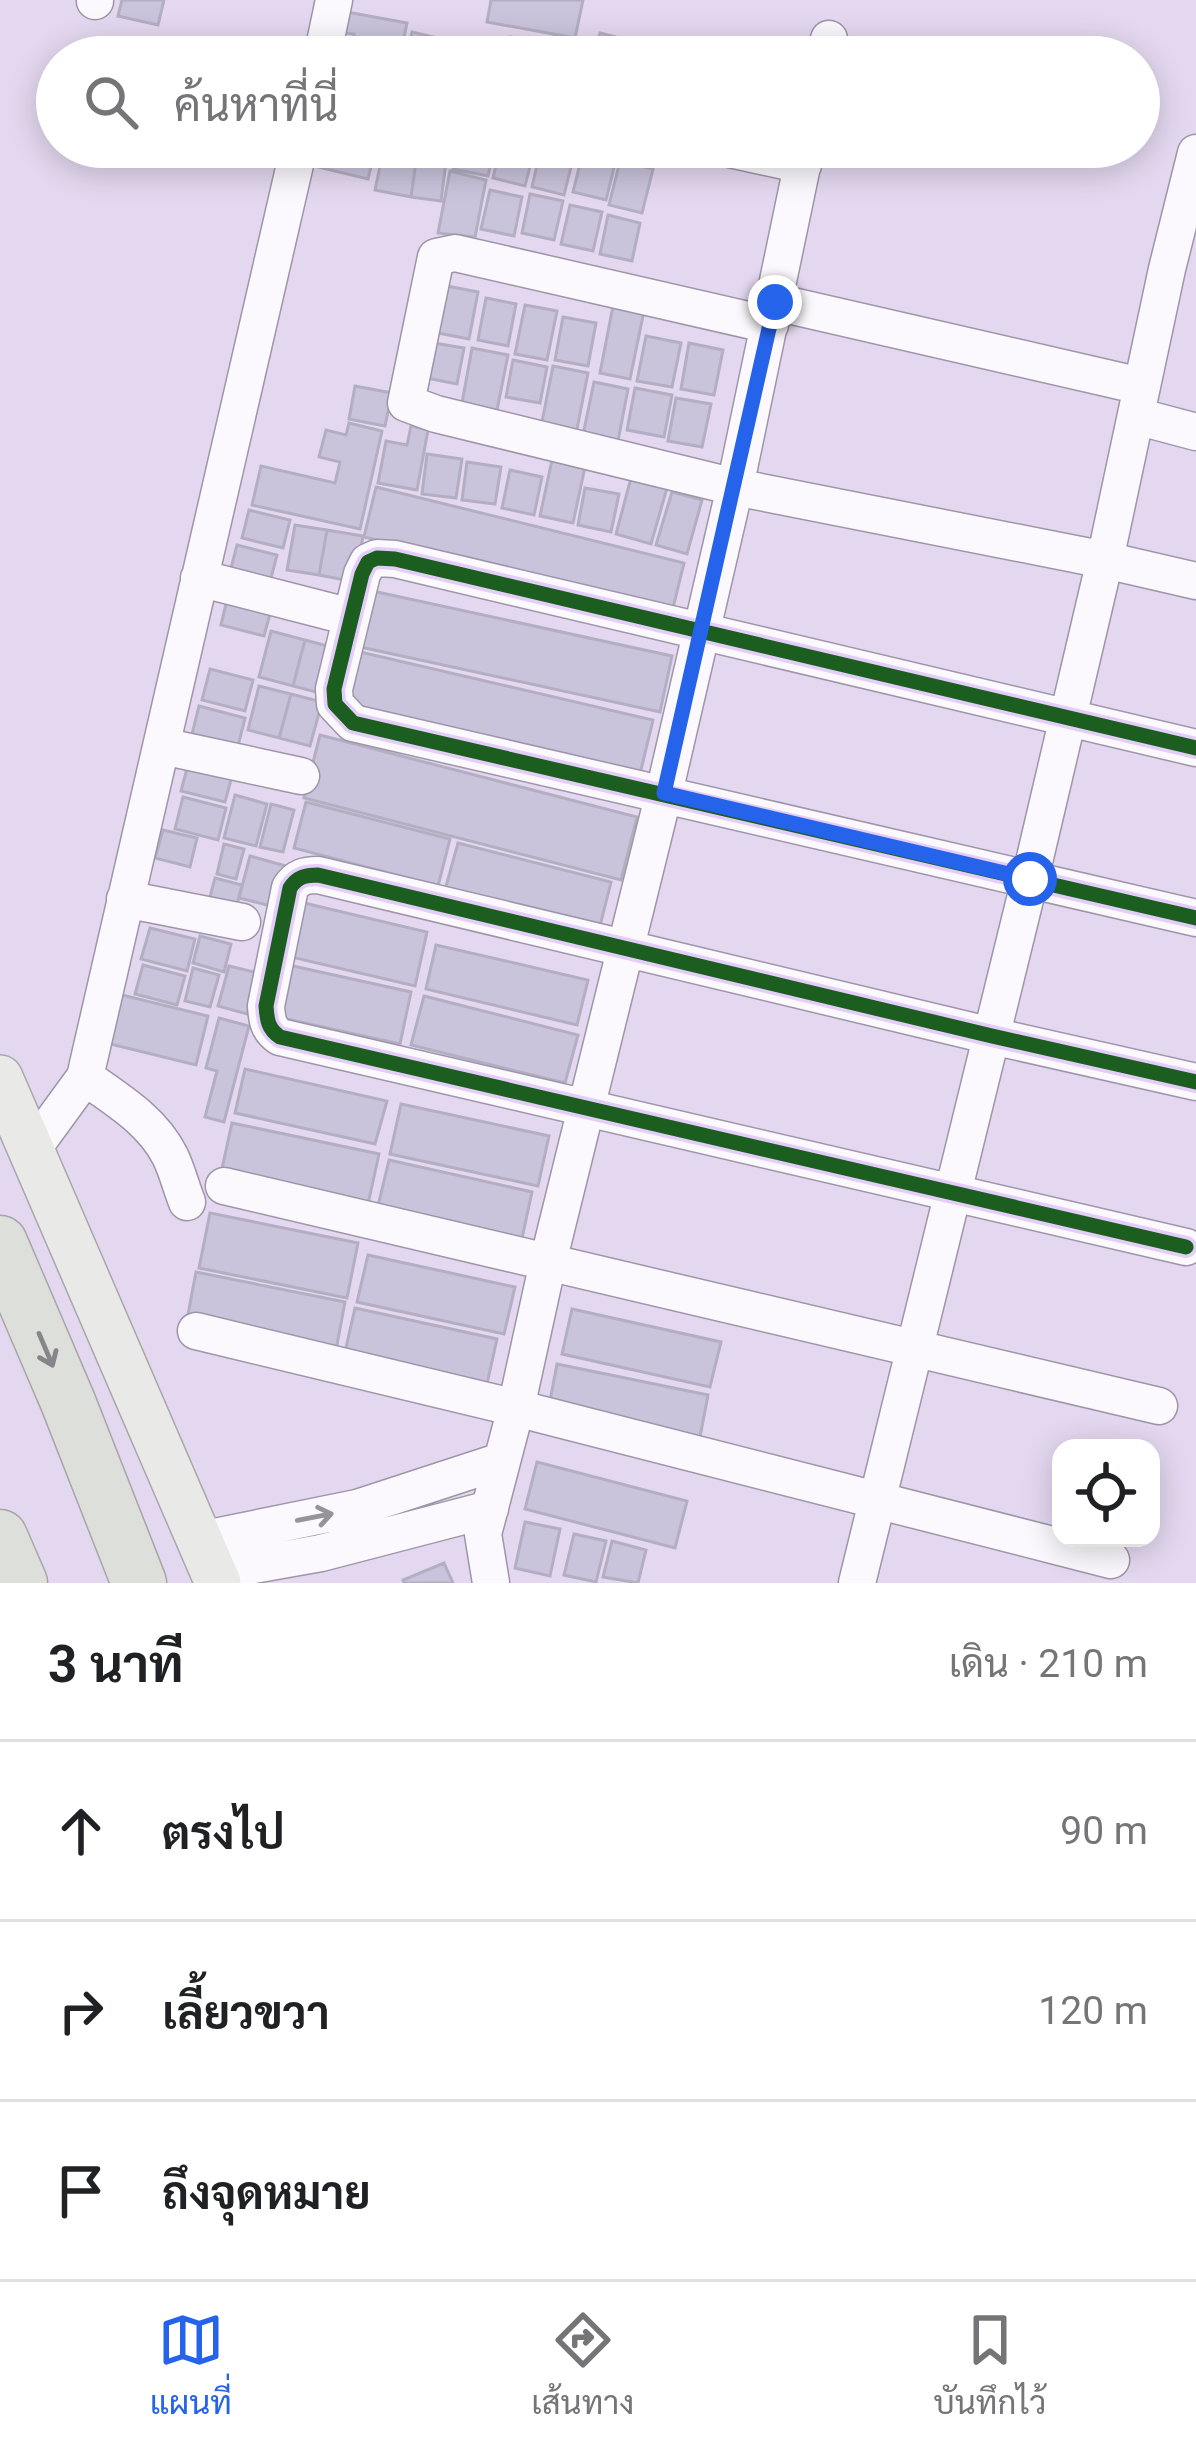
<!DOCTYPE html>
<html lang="th">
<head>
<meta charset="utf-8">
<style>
  body { margin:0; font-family:Roboto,Sarabun,sans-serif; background:#f6f6f6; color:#202124 }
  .controls { position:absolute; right:36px; bottom:36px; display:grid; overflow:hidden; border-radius:24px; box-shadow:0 6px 30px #0003 }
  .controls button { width:108px; height:108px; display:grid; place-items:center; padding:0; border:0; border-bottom:3px solid #e0e0e0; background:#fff; color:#202124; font:60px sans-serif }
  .stop { position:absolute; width:36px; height:36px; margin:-27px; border:9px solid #2563eb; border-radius:50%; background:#fff }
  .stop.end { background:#2563eb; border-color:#fff; box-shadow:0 3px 12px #0008 }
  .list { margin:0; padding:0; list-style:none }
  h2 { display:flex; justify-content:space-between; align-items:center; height:156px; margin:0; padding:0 48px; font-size:51px }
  h2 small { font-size:39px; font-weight:400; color:#757577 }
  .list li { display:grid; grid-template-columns:78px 1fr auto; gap:36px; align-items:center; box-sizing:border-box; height:180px; padding:0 48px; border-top:3px solid #e0e0e0 }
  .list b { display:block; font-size:45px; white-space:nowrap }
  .list em { font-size:39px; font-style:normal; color:#757577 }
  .icon { flex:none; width:66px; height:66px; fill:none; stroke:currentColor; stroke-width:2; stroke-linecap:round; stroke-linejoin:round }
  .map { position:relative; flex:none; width:1196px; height:1583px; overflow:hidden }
  .search { position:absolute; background:#fff; box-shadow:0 6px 30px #0003; left:36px; right:36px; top:36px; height:132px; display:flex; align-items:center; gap:30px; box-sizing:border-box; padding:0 42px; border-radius:66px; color:#757577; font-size:45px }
  .sheet { height:696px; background:#fff }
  nav { display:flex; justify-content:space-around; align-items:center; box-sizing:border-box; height:168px; border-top:3px solid #e0e0e0; background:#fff; font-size:33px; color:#757577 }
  nav a { display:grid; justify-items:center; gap:6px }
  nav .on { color:#2563eb }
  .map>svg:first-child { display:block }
  .building { fill:#cac3dc; stroke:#b4aec2; stroke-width:3 }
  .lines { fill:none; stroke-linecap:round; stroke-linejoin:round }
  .minor-casing { stroke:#9f95a8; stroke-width:39 }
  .major-casing { stroke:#a8a6a9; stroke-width:48 }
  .highway-casing { stroke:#a8a6a9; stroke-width:57 }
  .minor { stroke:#fbf9fd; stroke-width:36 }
  .major { stroke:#e9eae8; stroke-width:45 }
  .highway { stroke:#dcdfda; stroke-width:54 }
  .cycleway-casing { stroke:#e5cdfa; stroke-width:22 }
  .cycleway { stroke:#1b5e20; stroke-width:15 }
  .oneway { stroke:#87848a }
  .oneway2 { stroke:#98929d }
  .route { stroke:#2563eb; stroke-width:15 }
</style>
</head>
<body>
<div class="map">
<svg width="1196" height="1583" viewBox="0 0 1196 1583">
  <rect width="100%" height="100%" fill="#e4d8f0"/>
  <path class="building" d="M122,0H164L158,25L118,16Z
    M491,0H583L575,38L487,22Z
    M347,12L407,23L400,57H349L354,34L343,33Z
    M412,32L442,39L438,57H406Z
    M600,33L636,42L632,57H594Z
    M510,37L542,43L539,57H505Z
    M554,37L587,44L584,57H550Z
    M442,39L472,46L469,57H438Z
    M323,147H376L368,179L318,167Z
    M384,147H418L411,197L375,190Z
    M418,147H448L441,201L411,197Z
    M458,147H495L488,176L453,169Z
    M500,147H535L525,186L493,178Z
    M541,147H559L575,151L564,195L532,187Z
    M584,148L617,156L606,200L573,192Z
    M620,161L653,169L642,213L609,205Z
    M450,171L486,180L475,237L438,233Z
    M490,190L522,197L514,236L481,229Z
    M530,194L563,201L554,240L522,233Z
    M570,205L602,212L593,251L561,244Z
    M608,215L640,223L632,261L600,254Z
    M447,286L478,292L469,339L438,333Z
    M486,298L516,304L508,346L478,340Z
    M525,305L557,311L547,360L515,354Z
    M613,306L644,311L630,379L600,373Z
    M563,317L596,323L588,366L555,360Z
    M646,336L681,343L672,387L637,381Z
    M434,343L464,348L457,384L427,378Z
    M689,343L723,350L714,395L681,389Z
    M472,348L508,355L497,410L462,403Z
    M513,360L547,367L540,403L506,397Z
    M553,366L588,373L576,434L541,427Z
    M594,382L628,389L618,441L583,435Z
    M355,386L392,393L385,426L349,419Z
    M635,388L672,395L664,437L627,430Z
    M676,398L711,404L702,447L668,441Z
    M349,423L382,431L360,529L252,505L261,466L335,483L340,462L319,457L326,430L346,435Z
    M411,426L428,430L417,490L378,483L386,441L407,445Z
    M427,454L462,459L456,498L422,494Z
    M552,460L585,467L573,523L540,516Z
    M467,462L501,467L495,504L462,500Z
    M510,470L542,477L534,515L502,508Z
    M631,478L667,488L651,544L616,534Z
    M376,487L684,563L672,612L364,537Z
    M585,488L619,494L611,532L578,525Z
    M672,492L702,500L687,554L656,545Z
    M249,510L290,520L283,548L242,538Z
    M295,525L327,530L319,575L287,570Z
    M327,530L363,536L355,582L319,575Z
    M237,545L277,555L270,582L230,572Z
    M368,590L672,656L660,712L356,646Z
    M228,595L272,607L264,636L221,625Z
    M271,631L305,640L293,686L259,677Z
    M305,640L339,649L327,695L293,686Z
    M356,651L653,720L640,774L343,705Z
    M210,669L253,680L245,711L202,700Z
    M259,686L291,694L279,738L248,730Z
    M291,694L322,702L310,746L279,738Z
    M199,706L245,718L238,746L192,734Z
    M320,735L637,817L621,880L304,798Z
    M189,761L233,772L225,802L181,791Z
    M235,795L267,804L256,846L224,838Z
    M183,797L226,808L218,840L175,829Z
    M306,802L450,839L438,886L294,848Z
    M271,804L294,810L283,852L260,847Z
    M163,830L197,838L190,867L155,858Z
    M458,843L611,882L599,930L445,890Z
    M224,844L244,849L236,879L217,874Z
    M250,856L286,866L275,907L239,898Z
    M215,878L242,885L234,916L207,908Z
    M300,902L427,932L415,986L287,956Z
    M150,928L195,939L187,971L141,959Z
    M200,936L231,944L224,972L193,963Z
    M436,945L588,980L577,1025L426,989Z
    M284,964L411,992L400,1044L273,1016Z
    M143,965L185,976L177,1005L135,994Z
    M229,966L258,973L247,1014L218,1006Z
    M193,968L219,975L210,1007L185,1001Z
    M122,995L208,1016L196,1065L110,1044Z
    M424,996L578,1035L565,1083L411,1045Z
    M219,1018L249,1026L224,1122L205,1117L217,1071L206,1068Z
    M245,1069L387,1101L375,1144L235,1113Z
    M401,1104L549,1136L538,1186L390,1154Z
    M232,1123L379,1154L368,1204L221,1173Z
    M389,1160L532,1192L522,1238L378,1206Z
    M210,1213L358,1243L347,1298L199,1268Z
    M368,1255L515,1287L504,1334L357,1302Z
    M196,1272L345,1302L336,1350L187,1320Z
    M355,1308L497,1339L487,1384L345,1352Z
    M572,1309L721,1342L710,1387L562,1354Z
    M557,1364L708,1395L700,1437L549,1406Z
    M537,1462L687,1501L675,1548L525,1509Z
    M525,1522L560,1529L550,1576L515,1568Z
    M574,1534L606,1541L596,1582L564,1575Z
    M612,1541L646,1550L638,1583L603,1577Z
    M444,1563L453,1583H404L403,1580Z"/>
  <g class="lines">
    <g class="minor-casing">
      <path id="minor" d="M95,1V0
        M322,57L334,0
        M825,57L829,39
        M720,147L803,165
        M775,302L1141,386
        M770,325L455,253L436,257L406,403L436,414L735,487L1105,560L1196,581
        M1136,416L1196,432
        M199,578L339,614
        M162,746L301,776
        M1196,748L395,559L377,558L368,562L362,574L334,689L335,704L353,723L1196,918
        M125,899L242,922
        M31,1151L85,1077
        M224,1186L1159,1406
        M187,1202C181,1187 177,1170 170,1156C152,1120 116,1099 85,1077L299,147
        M1186,1247L280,1037C268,1029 267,1020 266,1006L290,888C297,877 305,875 318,875L992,1036L1196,1082
        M196,1331L516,1408L1111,1560
        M200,1540L357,1508L501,1461
        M214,1572L321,1553L490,1509
        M491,1583L483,1534L516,1408L548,1262L664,793L735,487L806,147
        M857,1583L1030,879L1105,560L1167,269L1196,153"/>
    </g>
    <g class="major-casing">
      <path id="major" d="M0,1078L218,1583"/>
    </g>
    <g class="highway-casing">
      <path id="highway" d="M0,1243L68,1402L139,1583
        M0,1537L20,1583"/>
    </g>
    <use href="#minor" class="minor"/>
    <use href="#major" class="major"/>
    <use href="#highway" class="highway"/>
    <g class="cycleway-casing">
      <path id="cycleway" d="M1196,748L395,559L377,558L368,562L362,574L334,689L335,704L353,723L1196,918
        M1186,1247L280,1037C268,1029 267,1020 266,1006L290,888C297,877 305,875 318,875L992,1036L1196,1082"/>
    </g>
    <use href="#cycleway" class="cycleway"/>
  </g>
  <defs><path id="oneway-shaft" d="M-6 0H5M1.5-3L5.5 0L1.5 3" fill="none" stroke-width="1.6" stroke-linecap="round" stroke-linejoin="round" transform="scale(3)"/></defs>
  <use class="oneway" href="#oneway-shaft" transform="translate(46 1350) rotate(67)"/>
  <use class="oneway2" href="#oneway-shaft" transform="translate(315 1517) rotate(-11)"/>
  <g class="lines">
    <path class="route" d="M775,302L664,793L1030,879"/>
  </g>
</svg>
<div class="controls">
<button><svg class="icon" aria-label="locate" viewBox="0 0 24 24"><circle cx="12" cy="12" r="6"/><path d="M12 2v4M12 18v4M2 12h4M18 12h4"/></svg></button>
</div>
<div class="stop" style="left:1030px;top:879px"></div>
<div class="stop end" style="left:775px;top:302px"></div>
<div class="search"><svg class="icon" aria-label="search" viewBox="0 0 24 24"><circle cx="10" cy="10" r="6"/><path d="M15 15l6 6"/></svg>ค้นหาที่นี่</div>
</div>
<section class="sheet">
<h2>3 นาที<small>เดิน · 210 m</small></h2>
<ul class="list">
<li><svg class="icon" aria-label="ahead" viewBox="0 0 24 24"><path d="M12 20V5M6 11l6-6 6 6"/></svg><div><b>ตรงไป</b></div><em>90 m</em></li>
<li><svg class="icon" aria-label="right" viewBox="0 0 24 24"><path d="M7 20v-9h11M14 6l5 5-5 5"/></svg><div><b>เลี้ยวขวา</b></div><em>120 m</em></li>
<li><svg class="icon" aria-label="arrive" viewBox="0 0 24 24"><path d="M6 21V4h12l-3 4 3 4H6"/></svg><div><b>ถึงจุดหมาย</b></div></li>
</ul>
</section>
<nav>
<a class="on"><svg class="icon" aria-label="map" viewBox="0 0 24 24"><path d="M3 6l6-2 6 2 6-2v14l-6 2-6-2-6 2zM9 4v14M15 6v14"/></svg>แผนที่</a>
<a><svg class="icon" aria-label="directions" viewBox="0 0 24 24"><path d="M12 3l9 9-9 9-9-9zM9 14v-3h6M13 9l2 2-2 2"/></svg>เส้นทาง</a>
<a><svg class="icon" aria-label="saved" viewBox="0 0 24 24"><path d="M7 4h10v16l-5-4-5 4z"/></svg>บันทึกไว้</a>
</nav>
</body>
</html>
